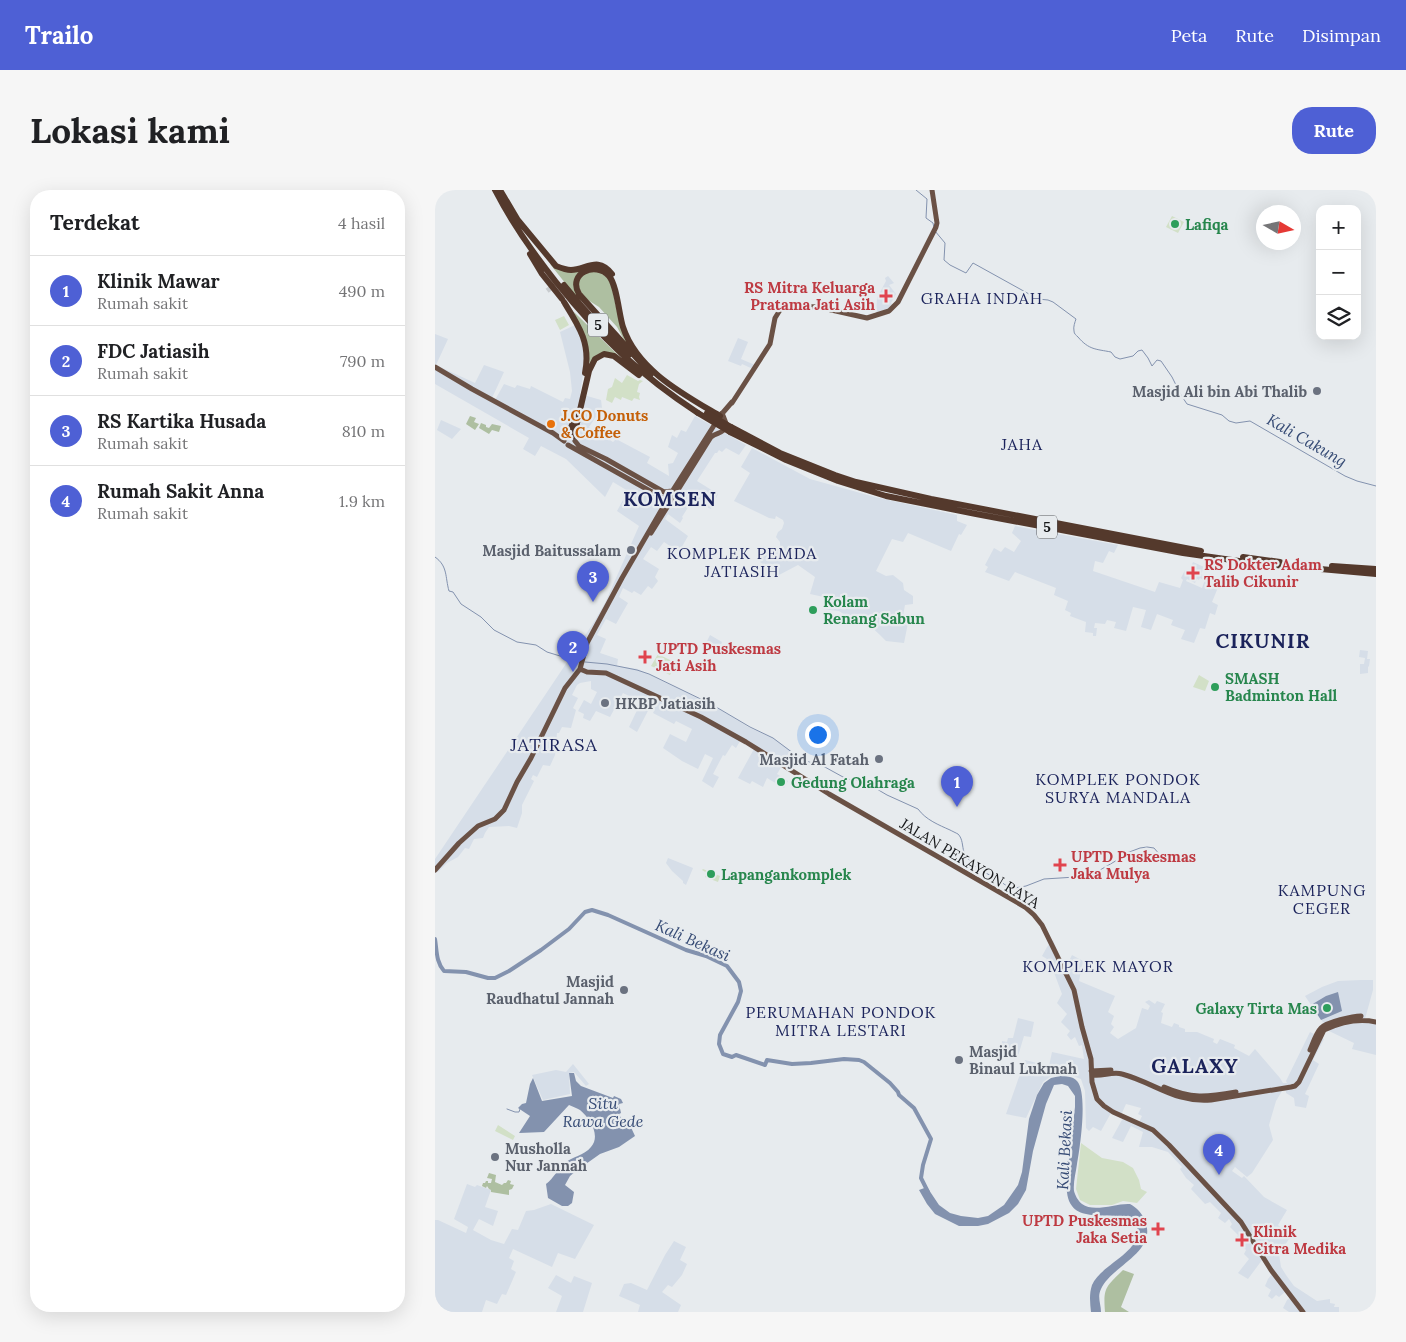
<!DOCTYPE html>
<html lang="id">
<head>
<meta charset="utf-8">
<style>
  body { margin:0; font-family:Lora,serif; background:#f6f6f6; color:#202124 }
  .controls { position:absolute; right:15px; top:15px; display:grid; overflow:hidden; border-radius:10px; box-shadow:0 5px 20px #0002 }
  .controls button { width:45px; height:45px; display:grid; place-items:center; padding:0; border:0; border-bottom:1px solid #e0e0e0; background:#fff; color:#202124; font:25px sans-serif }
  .compass { position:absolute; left:821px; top:15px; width:45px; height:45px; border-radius:50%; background:#fff; box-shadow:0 5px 20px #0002; rotate:99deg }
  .you { position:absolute; left:382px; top:544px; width:18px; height:18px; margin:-12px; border:4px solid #fff; border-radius:50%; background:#1a73e8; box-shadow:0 0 0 8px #1a73e833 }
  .badge { display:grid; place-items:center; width:32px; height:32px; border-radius:50%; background:#4e60d5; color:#fff; font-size:16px; font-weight:700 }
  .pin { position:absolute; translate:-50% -41px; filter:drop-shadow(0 1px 2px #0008) }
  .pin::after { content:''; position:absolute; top:26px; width:18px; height:15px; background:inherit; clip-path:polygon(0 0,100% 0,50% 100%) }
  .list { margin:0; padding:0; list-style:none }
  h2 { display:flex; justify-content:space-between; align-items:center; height:65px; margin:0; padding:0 20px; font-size:21px }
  h2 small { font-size:16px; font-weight:400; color:#757577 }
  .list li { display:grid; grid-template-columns:32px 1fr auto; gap:15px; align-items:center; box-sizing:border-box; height:70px; padding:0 20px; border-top:1px solid #e0e0e0 }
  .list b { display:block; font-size:19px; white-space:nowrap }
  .list p { margin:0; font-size:16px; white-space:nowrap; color:#757577 }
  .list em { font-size:16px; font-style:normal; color:#757577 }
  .icon { flex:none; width:28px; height:28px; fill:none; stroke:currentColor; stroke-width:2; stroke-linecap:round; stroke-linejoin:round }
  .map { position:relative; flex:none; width:941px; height:1122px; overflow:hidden; border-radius:20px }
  header { display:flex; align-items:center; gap:30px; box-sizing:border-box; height:70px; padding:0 25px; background:#4e60d5; color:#fff }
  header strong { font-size:24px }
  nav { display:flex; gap:28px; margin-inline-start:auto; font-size:18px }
  .intro { display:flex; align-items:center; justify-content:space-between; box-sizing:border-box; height:120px; padding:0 30px }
  h1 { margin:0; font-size:35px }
  .button { padding:12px 22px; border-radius:20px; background:#4e60d5; color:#fff; font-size:18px; font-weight:700 }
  main { display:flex; gap:30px; padding:0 30px }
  aside { flex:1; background:#fff; border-radius:20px; box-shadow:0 5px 20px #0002 }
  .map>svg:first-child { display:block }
  .built { fill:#d6dee8 }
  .green { fill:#d2e0c7 }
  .forest { fill:#aebfa1 }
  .water { fill:#8392ae }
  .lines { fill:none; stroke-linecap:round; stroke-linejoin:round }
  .stream { stroke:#8392ae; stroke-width:1 }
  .river { stroke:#8392ae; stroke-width:4 }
  .highway-tunnel { stroke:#c8cbce; stroke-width:6; stroke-dasharray:6 3; stroke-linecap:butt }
  .major { stroke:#6a5145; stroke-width:5 }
  .highway { stroke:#54392c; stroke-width:6 }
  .highway-bridge { stroke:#54392c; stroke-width:6 }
  .leisure-dot { fill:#2e9e5b; stroke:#e7ebee; stroke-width:2 }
  .health-dot { fill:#e0444e; stroke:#e7ebee; stroke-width:2 }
  .worship-dot { fill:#6b7280; stroke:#e7ebee; stroke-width:2 }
  .food-dot { fill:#e8710a; stroke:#e7ebee; stroke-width:2 }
  .labels { text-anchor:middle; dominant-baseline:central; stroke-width:4.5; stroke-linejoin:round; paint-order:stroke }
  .shield { fill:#e7ebee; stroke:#55575a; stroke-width:1 }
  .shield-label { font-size:14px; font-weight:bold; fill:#17181a }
  .leisure-label { font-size:15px; font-weight:bold; fill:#27864d; stroke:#e7ebee; text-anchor:start }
  .health-label { font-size:15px; font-weight:bold; fill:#be3a42; stroke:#e7ebee; text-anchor:start }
  .worship-label { font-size:15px; font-weight:bold; fill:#5b616d; stroke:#e7ebee; text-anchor:end }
  .food-label { font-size:15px; font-weight:bold; fill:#c56008; stroke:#e7ebee; text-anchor:start }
  .street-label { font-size:15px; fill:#17181a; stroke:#e7ebee }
  .neighbourhood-label { font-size:16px; letter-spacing:1px; fill:#1b235b; stroke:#e7ebee }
  .water-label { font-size:16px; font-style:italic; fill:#364b75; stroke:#e7ebee }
  .quarter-label { font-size:18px; letter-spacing:1px; fill:#1b235b; stroke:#e7ebee }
  .district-label { font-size:20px; font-weight:bold; letter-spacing:1px; fill:#1b235b; stroke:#e7ebee }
</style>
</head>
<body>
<header>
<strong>Trailo</strong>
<nav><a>Peta</a><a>Rute</a><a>Disimpan</a></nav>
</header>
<div class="intro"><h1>Lokasi kami</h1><a class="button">Rute</a></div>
<main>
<aside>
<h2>Terdekat<small>4 hasil</small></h2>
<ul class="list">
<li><span class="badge">1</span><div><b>Klinik Mawar</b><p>Rumah sakit</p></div><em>490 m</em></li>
<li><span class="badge">2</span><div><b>FDC Jatiasih</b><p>Rumah sakit</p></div><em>790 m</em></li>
<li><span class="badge">3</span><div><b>RS Kartika Husada</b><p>Rumah sakit</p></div><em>810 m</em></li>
<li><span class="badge">4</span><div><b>Rumah Sakit Anna</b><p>Rumah sakit</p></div><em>1.9 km</em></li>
</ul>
</aside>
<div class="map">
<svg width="941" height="1122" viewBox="0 0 941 1122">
  <rect width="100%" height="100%" fill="#e7ebee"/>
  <path class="built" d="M453,86L459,93L454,95L461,104L456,113L459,116L457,119L441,124L442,108L451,91L450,88Z
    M140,135L147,149L151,165L145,204L166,210L167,218L154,237L178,252L181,249L215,267L212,273L234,286L233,274L238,273L243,263L233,257L237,245L242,248L246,240L251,242L260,226L311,255L304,265L291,258L287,262L284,260L282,263H280L262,291L283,304L276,319L257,311L247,327L248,328L245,333L233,324L230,329L253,346L244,362L229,352L222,361L216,357L208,369L224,379L220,387L223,391L217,399L213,396L206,405L199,401L197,403L188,398L184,407L193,413L181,434L171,429L162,445L171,449L165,463L183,469L182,476L203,479L279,516L315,538L338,548L356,561L342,584L353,591L349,598L332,588L328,597L317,591L315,594L303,588L319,559L305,551L301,558L297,555L290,566L288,565L278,584L284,587L278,598L267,591L278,568L270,564L263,579L247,571L228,558L235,544L251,552L257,539L241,531L239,534L218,523L220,519L215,517L202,542L194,537L206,512L188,503L175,527L161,521L155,531L148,528L149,524L143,521L149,510L156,514L162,502L156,499V491L145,493L142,495L137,505L143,508L138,518L141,520L136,538L127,537L124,543H122L120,565L115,576L108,575L102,587L98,585L96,589L99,591L87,615V623L82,638L74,636L54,637L50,643L48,648L39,649L34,659L30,658L23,667L12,673L4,681L0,683V669L159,432L170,413L204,336L182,321L193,301L178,292L170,307L131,269L106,256L100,266L88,259L94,248L0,194V144L13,149L1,175L40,193L49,175L69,182L57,208L60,210L69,194L80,198L82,195L95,199L96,196L128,212L130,208L135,209L137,201L135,182L125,142Z
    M303,148L313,152L306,169L320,175L318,179L307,174L306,176L293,171Z
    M6,230L26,239L17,249L2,240Z
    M317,258L375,289L440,307L522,325V331L532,335L526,345L524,344L516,361L473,343L468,352L457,349L441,381L451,386L458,385L468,393L469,400L478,406V414L470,415L468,426L474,428L469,453L451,451L445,445L431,432L413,427L404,421L387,419L389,407L375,404L380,387L363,375L344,385L325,372L334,357L343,359L345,357V352L341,347L343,342L347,339L349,333L348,330L341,326L340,329L334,328L299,311L315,283L306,277Z
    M580,336L683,355L679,363L674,361L668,373L660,371L658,381L720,402L724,392L745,398L748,390L746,388L750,380L754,382L758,372L769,377L766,384L770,386L769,390L765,388L764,390L762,389L760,393L752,389L751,391L767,398L771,387L784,395L777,412L783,415L780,425L775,423L770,439L765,438L759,453L746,449L750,440L736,435L738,430L722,424L716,440L706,437L711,420L698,417L691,441L679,438L681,432L672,430L670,434L660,433L659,438H662L661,446H658V443L650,442L651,432L635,426L636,423L630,420L633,411L619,405L621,398L580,382L574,391L550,382L553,377L550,375L559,358L566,362L570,357L579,362L586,351L577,343Z
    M275,445L287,452L283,461L280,459L279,461L270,455Z
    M925,460L933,461L932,469H935L934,476L933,477V483L925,484V474H929L930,468L924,467Z
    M233,668L258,678L251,695L248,693V691L237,681L231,673Z
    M618,750L628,774L635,769L637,765L648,771L644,791L680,806L673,822L679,826L676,834L679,837L675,843L683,849L701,838L707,818L713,820L715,816L710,812L714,810L720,814L722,811L730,814L726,822L728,823L726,833L737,837L739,833L744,835V837L750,839V842H762L779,849L778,852L782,854L785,849L800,855L799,858L814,866L820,859L845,888L848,893H852L851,891L875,842L889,849L878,870L884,874L870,904L874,906L871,918L860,916L859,908L851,903V901H847L841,911L834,935L838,950L817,983L812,987L800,977L797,981L807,988L809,986L829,1007L852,1020L843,1035L856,1046L844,1064L846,1077L851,1085L859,1096L882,1111L895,1109V1113L900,1114L899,1117H904V1122H854L848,1118L852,1110L855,1108L850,1102L844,1107L841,1105L837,1109L833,1106L836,1100L830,1096L833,1089L837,1084L827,1070L813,1089L803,1083L814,1069L809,1064L811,1060L801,1049L803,1045L795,1037L797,1034L794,1029L790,1033L783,1028L786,1023L775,1012L770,1014L756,999L759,995L751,988L745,979L747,977L733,962L717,957H704L708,942L696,936L688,952L677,948L688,928L704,932L707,926L703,924L706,918L691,914L686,925L677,921L666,941L658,937L654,941L651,938L650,901L646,889L630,883L619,884L608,892L591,928L571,924L590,870L614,876L617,862L649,869L647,855L644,856L640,847L636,850L632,845L635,841L626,832L632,824L622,813L627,804L617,777L613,778L609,774L612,769L607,766L612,757Z
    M926,790H938V800L930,829L941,831V865L917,859L919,853L894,841L870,806L887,797L903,791Z
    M583,828L599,832L596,847L589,846L583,866L566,862L567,851L572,852L573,848H578Z
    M138,874L154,894L151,896L139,882L134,883L135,904L108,910L97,885L121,880L131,882Z
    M32,994L40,997L42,995L56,1000L50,1017L63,1021L58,1036L44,1029L38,1040L56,1050L69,1054L77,1039L83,1040L91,1021L99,1020L116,1014L159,1035L140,1069L123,1063L117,1077L78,1059L74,1068L79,1071L76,1079L81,1082L71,1105L67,1104L62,1114L51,1110L47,1122H0V1030H3L31,1043L33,1037L19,1029Z
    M239,1051L251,1057L245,1070L252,1074L247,1085L237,1097L233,1095L227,1102L246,1115L243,1122H203L205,1115L184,1106L189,1094L196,1093L212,1100L230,1065Z
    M121,1085L136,1093L139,1086L157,1093L148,1122H121L127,1106L113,1098Z"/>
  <path class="green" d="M737,26L749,32L743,43L731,37Z
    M129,126L134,135L125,140L120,130Z
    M192,185L203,191L205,190L208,191L204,194L202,202L205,203L204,207L205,210L199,208L197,211L187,207L186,210L180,207L177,213L171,210L173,199L177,197L180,188L187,193Z
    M223,464L241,473L235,485L216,476Z
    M764,485L774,491L770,501L758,497Z
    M268,679L285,686L283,692L270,687L272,683L267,680Z
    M63,935L80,946L78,950L60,941Z
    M646,953L667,968L688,972L698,978L704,990L706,999L712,1002L702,1013L688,1011L677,1015H655L645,1010L641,999Z"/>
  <path class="forest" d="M115,74L123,79L164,78L142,86L146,113Z
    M161,80L175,89L185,135L203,168L189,150L182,137L164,117L148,107L142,92L146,85Z
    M139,122L189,171L174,163L155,174Z
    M35,226L41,228L39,232L44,234L40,240L31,234Z
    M46,233L51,235V237L54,238L57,234L66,236L64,242L57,240L54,244L44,238Z
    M54,983L61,985L60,992L67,995L69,993H71L73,990L76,991L75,994L79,995L77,999L74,1000V1005L56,1002V1000L54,999L52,996L51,998L47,996L48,993H50L51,991H53V993H56L57,989L52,988Z
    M688,1080L699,1084L686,1117L694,1122H670C668,1097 671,1097 688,1080Z"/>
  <path class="water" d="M903,802L907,821L886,830L876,815L891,806Z
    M134,883H139L141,891L146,896L178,908L179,906L186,909L188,913L184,914L186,923L184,924L187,930L193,931L200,946L184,957L165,964L141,981L135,986L130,995L139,1002L137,1013L133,1016H127L113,1008L111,994C119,988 122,980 129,974C137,966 149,966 156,957C166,946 155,928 145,920C142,918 138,917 134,915L109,942L84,943L95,926L83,918L87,914L91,913L95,894L98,888L107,911L137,906Z
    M625,886C631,886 637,886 642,891C653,903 645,958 642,974C641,982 638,992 639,1001C640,1005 643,1011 647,1014C659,1023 681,1013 695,1014C702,1018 707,1023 710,1031C723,1062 676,1076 666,1099C662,1107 666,1114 666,1122H656C655,1113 654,1104 657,1095C666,1074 708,1062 702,1037C697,1016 651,1035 637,1016C632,1010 632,1001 631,994L640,917V906L633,896L627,894L619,895L611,914L598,961L591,1000L583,1014L574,1023L553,1034L543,1036H524L500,1024L492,1014L484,1000L492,997L504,1015L515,1023L526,1026L543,1028L553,1026L569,1015L583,995L587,982L594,929L602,905L609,893L616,888Z"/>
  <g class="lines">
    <path class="stream" d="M481,0L492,9L491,28L498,33L499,38
      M500,41L510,53L509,70L515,75L531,83L538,73L603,109L613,110L618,112L641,129C640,132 638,137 639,141C639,144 641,145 643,147C654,160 661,159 676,162L680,167L685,169L698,166L703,161L707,160L713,168L717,176L722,170L726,171L737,187L746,205L752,214L787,225L794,231L801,233L815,231L910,286L922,291L941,296
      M0,367C13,376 10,387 14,401L18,402L26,414L46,427L59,440L82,452L101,455L112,462L125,466L146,471
      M150,472L172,474L202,480L214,484L276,514L315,537L338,548L362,566L374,572L388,576L408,587L416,590H423L435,595L452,605L483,619C491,630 504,635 515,640C517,641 521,643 523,644C528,649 527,656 529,662C537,678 548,681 562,689C568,692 571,698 579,698
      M580,698L591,696L609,689L641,687L649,684L665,680L684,669L689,664L705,658L712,657L719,658L725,665L735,671
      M72,919L80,922H84L85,919"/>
    <path class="river" d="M0,749C2,761 1,772 9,781L31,782L53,788H60L74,781L106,760L134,739L150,722L157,720L173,725L251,760L271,766L292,776L304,792L306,801L303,812L285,845L284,854L288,864L297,867L301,865L330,875L332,870L357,874L376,873L409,869L424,870L429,872L455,893L463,902L464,905L479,918L496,949L488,975L486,988L493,1002"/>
    <path class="highway-tunnel" d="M113,97L116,101"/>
    <path class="major" d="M0,177L37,199L118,243L129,251
      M297,213L335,154L340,128L345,120L358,116L383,117L432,128L454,121L463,112L501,37L502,33L497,0
      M140,251L144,256L171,269L229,302L237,301
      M133,255L233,311
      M216,343L276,247C282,242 288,244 292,236L287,223
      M145,479L152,482L171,483L266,527L311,552L394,604L590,717L599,725L607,735L639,800L647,837L656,869L657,892L662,909L669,916L678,922L718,940L734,955L806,1032L836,1080L868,1122
      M0,680L24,653L43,636L60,629L69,620L82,592L96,568L130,498L145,479L152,453L187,388L238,300L285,226L297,212
      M875,860C878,853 881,843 886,838C892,832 918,826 926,826
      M656,881L676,880
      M657,885C667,887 677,881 687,884C720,893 740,913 776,910L856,897L860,896L864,892L889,840C906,832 923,828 941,832
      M729,897C756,909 772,907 801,902"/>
    <path class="highway" d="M60,0C77,33 98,63 121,92C164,146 205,185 263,223
      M65,0L84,32
      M82,29L121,76C126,78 131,80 136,80C152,79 163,66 177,84
      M95,64L107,84L127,109
      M129,95C149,120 170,143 194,165
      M129,112C144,136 156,154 150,183
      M216,184L144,104C132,83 161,71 174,86C182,95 184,125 188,137C202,180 248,204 285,226
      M296,237L345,263L400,285L421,292L496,309L766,361
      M295,242L351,270L403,291L451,306L541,324L748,363L818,373L941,384
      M134,243L138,232
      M139,246L154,181L160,169L169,164L179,166L204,185
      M808,367L845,372
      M897,376L941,379"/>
    <path class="highway-bridge" d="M263,223L295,242
      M272,223L296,237"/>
  </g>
  <g class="leisure-dot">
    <circle cx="740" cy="34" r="5"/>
    <circle cx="378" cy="420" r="5"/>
    <circle cx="780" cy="497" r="5"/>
    <circle cx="346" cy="592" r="5"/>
    <circle cx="276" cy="684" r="5"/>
    <circle cx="892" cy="818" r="5"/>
  </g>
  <g class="health-dot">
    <path d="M448.5 98.5h5v5h5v5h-5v5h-5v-5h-5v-5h5z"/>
    <path d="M755.5 375.5h5v5h5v5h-5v5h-5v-5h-5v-5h5z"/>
    <path d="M207.5 459.5h5v5h5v5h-5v5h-5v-5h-5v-5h5z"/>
    <path d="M622.5 667.5h5v5h5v5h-5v5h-5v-5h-5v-5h5z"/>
    <path d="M720.5 1031.5h5v5h5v5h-5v5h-5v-5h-5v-5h5z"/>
    <path d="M804.5 1042.5h5v5h5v5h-5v5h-5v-5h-5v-5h5z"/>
  </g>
  <g class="worship-dot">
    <circle cx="882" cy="201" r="5"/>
    <circle cx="196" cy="360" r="5"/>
    <circle cx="170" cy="513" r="5"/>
    <circle cx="444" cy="569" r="5"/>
    <circle cx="189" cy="800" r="5"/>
    <circle cx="524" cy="870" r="5"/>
    <circle cx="60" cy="967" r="5"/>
  </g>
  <circle class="food-dot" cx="116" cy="234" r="5"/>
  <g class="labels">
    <g class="shield">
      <rect x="153" y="123.5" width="20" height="23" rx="4"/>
      <rect x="602" y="325.5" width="20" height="23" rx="4"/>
    </g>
    <g class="shield-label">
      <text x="163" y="135">5</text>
      <text x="612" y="337">5</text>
    </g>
    <g class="leisure-label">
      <text x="750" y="34">Lafiqa</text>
      <text x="388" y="411">Kolam<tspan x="388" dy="17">Renang Sabun</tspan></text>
      <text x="790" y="488">SMASH<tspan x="790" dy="17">Badminton Hall</tspan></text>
      <text x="356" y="592">Gedung Olahraga</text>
      <text x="286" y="684">Lapangankomplek</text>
      <text x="882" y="818" text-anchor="end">Galaxy Tirta Mas</text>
    </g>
    <g class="health-label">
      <text x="440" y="97" text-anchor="end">RS Mitra Keluarga<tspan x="440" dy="17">Pratama Jati Asih</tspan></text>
      <text x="769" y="374">RS Dokter Adam<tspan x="769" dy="17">Talib Cikunir</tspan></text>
      <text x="221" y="458">UPTD Puskesmas<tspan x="221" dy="17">Jati Asih</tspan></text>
      <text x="636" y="666">UPTD Puskesmas<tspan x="636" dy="17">Jaka Mulya</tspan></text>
      <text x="712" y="1030" text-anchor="end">UPTD Puskesmas<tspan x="712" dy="17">Jaka Setia</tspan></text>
      <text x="818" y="1041">Klinik<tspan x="818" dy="17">Citra Medika</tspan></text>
    </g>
    <g class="worship-label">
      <text x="872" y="201">Masjid Ali bin Abi Thalib</text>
      <text x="186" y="360">Masjid Baitussalam</text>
      <text x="180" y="513" text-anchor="start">HKBP Jatiasih</text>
      <text x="434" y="569">Masjid Al Fatah</text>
      <text x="179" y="791">Masjid<tspan x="179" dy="17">Raudhatul Jannah</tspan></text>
      <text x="534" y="861" text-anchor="start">Masjid<tspan x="534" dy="17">Binaul Lukmah</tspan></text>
      <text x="70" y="958" text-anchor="start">Musholla<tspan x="70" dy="17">Nur Jannah</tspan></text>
    </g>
    <g class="food-label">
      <text x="126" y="225">J.CO Donuts<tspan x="126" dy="17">&amp; Coffee</tspan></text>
    </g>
    <g class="street-label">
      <text transform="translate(535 673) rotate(31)">JALAN PEKAYON RAYA</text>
    </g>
    <g class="neighbourhood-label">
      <text x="547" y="108">GRAHA INDAH</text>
      <text x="587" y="254">JAHA</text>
      <text x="307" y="363">KOMPLEK PEMDA<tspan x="307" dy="18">JATIASIH</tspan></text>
      <text x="683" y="589">KOMPLEK PONDOK<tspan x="683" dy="18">SURYA MANDALA</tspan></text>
      <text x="887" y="700">KAMPUNG<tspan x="887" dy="18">CEGER</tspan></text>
      <text x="663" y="776">KOMPLEK MAYOR</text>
      <text x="406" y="822">PERUMAHAN PONDOK<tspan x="406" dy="18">MITRA LESTARI</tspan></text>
    </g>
    <g class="water-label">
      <text transform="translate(872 250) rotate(30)">Kali Cakung</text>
      <text transform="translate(258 750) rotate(24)">Kali Bekasi</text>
      <text x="168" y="913">Situ<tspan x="168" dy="18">Rawa Gede</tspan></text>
      <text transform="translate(629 960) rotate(-87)">Kali Bekasi</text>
    </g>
    <g class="quarter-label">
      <text x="119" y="554">JATIRASA</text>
    </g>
    <g class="district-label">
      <text x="235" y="308">KOMSEN</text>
      <text x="828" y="450">CIKUNIR</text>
      <text x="760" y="875">GALAXY</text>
    </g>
  </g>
</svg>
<div class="controls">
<button>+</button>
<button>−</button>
<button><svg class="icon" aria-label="layers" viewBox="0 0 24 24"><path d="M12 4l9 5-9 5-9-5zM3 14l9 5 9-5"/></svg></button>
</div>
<svg class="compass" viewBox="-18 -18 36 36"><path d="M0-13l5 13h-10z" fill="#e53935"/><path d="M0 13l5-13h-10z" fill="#757577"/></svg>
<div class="you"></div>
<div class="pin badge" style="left:522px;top:617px">1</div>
<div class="pin badge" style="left:138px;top:482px">2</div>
<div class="pin badge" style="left:158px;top:412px">3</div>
<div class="pin badge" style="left:784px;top:985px">4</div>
</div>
</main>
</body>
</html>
